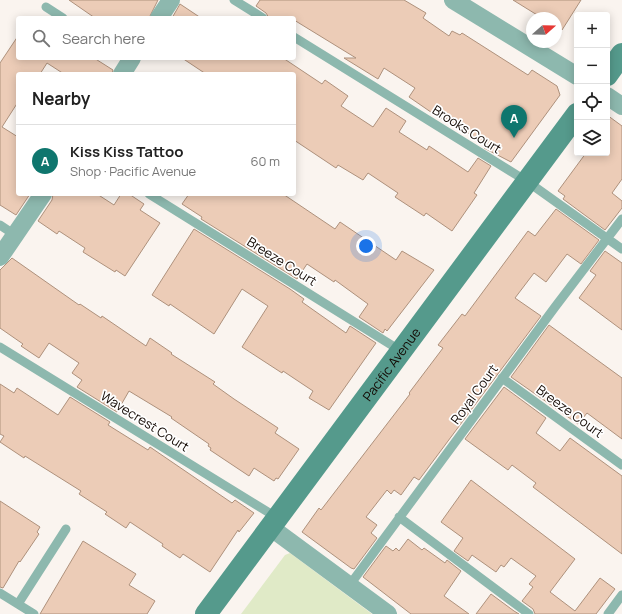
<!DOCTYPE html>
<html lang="en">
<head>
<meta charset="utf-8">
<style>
  body { margin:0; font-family:Manrope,sans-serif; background:#f6f6f6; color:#222 }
  .controls { position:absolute; right:12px; top:12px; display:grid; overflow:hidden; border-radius:4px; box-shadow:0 2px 10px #0003 }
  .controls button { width:36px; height:36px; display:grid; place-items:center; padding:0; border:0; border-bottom:1px solid #e0e0e0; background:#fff; color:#222; font:20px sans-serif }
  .compass { position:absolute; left:526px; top:12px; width:36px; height:36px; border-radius:50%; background:#fff; box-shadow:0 2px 10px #0003; rotate:70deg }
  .you { position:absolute; left:366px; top:246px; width:14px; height:14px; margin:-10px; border:3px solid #fff; border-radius:50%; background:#1a73e8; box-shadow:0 0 0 6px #1a73e833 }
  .badge { display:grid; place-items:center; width:26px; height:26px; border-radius:50%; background:#0f766e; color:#fff; font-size:13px; font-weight:700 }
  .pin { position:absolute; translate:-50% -33px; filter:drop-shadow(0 1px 2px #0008) }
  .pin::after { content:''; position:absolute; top:21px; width:14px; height:12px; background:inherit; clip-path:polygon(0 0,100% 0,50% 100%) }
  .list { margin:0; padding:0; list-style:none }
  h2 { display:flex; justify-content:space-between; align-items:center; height:52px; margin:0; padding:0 16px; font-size:17px }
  h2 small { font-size:13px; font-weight:400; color:#767676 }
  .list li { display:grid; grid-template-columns:26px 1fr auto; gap:12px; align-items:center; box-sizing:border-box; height:72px; padding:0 16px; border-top:1px solid #e0e0e0 }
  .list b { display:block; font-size:15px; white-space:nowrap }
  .list p { margin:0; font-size:13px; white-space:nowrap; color:#767676 }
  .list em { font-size:13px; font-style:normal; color:#767676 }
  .icon { flex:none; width:22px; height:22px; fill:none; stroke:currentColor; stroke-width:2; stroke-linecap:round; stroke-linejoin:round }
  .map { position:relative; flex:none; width:622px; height:614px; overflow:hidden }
  .search { position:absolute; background:#fff; box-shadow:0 2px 10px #0003; left:16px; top:16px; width:280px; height:44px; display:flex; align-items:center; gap:10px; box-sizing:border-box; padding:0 14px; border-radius:4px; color:#767676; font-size:15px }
  .panel { position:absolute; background:#fff; box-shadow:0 2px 10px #0003; left:16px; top:72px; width:280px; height:124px; border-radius:4px }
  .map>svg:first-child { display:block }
  .green { fill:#e0eac7 }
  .building { fill:#ecccb7; stroke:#ae917c }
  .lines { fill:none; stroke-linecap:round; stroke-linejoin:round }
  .lane { stroke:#8db8ae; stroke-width:9 }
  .street { stroke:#8db8ae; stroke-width:18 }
  .secondary { stroke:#559a8c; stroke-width:22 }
  .labels { text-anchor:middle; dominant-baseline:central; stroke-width:3.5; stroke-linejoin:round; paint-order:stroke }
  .street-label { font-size:13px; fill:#130903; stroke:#fff }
</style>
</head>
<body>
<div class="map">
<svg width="622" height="614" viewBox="0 0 622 614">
  <rect width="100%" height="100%" fill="#faf4ef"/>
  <path class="green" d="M290,553L372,614H373H241L285,555Z"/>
  <path class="building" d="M69,0H158L149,18H95Z
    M260,0H404L426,13L423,18L449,36L452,31L460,35L462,33L528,75L532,70L557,86L560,95L511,162L484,148L486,145L442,116L441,119L409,97L415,88L384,68L378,79L344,58H356L294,20V18H269L266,13L256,6Z
    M513,0H581L562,30L556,27V18H542Z
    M180,4L201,18H172Z
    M18,36V58H94L113,70L112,74H64L47,63L40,74H18V102L2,127L18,137V194H30L16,215L0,205V63Z
    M182,58H283L322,84L325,80L348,96L341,106L373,127L386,108L406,121L399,132L427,150L429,146L468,172L478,158L491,166L474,193L477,195L452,231L426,213L424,216L395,197L398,193L368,173L363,180L338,165L336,168L294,140V74H206Z
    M607,115L622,126V179L612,193L622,201V208L605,230L563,199L565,196L558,191L586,153H607Z
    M53,194H97L114,205L121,194H129L144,204L140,210L160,223L125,276L116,270L115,272L83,252L85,248L59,231L57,234L38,221L52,200Z
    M189,194H283L335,229L340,222L396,260L402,251L434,270L387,331L385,329L383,333L359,317L368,304L335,280L334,282L307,264L297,279L201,219L202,217L182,204Z
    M556,209L599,240L581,264L567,254L546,282L534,273L515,298L541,316L419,480L414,477L401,495L394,490L391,494L387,490L366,517L377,525L371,533L377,538L354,569L351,568L302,532L319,508L321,510L410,394L409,393L443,348L438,345L462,314L465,316L528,231L535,236Z
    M194,229L290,289L304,299L302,302L346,333L350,326L376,343L329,410L309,398L313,391L283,371L282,373L242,347L268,306L242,289L214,334L170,304L169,306L152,295Z
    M605,251L622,263V330L579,298L596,275L590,271Z
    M12,258L79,305L80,304L101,318L102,316L146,346L150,338L172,353L171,354L215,382L213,384L234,399L278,428L275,433L299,449L278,479L276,478L274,481L254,468L249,476L210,450L211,448L208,446L209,444L171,418L172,417L129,391L117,412L77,387L82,380L72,373L79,363L49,343L39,358L21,346L23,344L0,328V270Z
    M549,325L622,378V439L587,413L578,424L511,377Z
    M0,384L14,393L17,388L58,415L70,397L110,422L108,425L148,450L150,447L232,503L235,500L254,513L239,532L238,530L210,572L183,554L180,558L162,546L163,544L130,522L126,528L105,514L107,512L79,494L81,491L25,456L24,458L0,442L4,436L0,434Z
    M504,387L546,418L536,433L560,451L570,438L622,476V554L533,487L536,483L512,465L508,470L465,439Z
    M471,480L575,559L550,592L575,611L600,578L615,589L596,614H535L533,609L522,601L533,587L529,584L536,576L511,558L504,567L501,565L496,572L472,555L468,561L454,551L463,538L441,522Z
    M0,501L40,527L37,532L39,534L20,562L19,561L3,588L0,587Z
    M408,539L422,550L424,548L445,563L447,560L461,571L444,596L469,614H411L363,577L386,546L393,551L396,548L399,551Z
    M83,541L136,574L129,585L155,601L147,614H40Z
    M491,594L514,611L519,614H476Z"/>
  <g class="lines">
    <path class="lane" d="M234,0L263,18
      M46,7L63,18
      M294,37L528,182L622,249
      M149,194L401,351
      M0,225L15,235
      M0,347L276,517
      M502,378L622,465
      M399,517L529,614
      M349,586L555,307L622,219
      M0,593L34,614
      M18,604L66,529
      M608,614L622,595"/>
    <path class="street" d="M453,0L577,76
      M159,18L171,0
      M122,74L132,58
      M607,96L622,106
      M0,257L43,194
      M270,527L388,614"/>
    <g class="secondary">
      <path d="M607,75L622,54"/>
      <path id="s1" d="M206,614L577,114"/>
    </g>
  </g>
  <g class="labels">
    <g class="street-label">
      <text transform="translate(467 129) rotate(32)">Brooks Court</text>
      <text transform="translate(282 261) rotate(32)">Breeze Court</text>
      <text stroke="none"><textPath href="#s1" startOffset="311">Pacific Avenue</textPath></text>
      <text transform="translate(474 394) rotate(-54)">Royal Court</text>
      <text transform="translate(570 411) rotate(36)">Breeze Court</text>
      <text transform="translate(145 421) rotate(32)">Wavecrest Court</text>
    </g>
  </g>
</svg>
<div class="controls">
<button>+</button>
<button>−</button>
<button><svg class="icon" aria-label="locate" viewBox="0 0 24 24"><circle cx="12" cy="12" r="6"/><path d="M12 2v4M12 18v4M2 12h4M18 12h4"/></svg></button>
<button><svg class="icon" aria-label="layers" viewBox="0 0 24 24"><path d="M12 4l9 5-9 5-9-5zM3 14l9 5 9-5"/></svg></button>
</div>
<svg class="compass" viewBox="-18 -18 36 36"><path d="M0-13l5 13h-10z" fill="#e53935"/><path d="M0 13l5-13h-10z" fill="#767676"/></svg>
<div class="you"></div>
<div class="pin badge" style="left:514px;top:138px">A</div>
<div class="search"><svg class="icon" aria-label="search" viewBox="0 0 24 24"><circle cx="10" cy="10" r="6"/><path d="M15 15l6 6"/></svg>Search here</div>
<section class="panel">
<h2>Nearby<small></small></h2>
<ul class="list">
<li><span class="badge">A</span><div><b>Kiss Kiss Tattoo</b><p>Shop · Pacific Avenue</p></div><em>60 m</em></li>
</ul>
</section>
</div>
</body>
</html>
